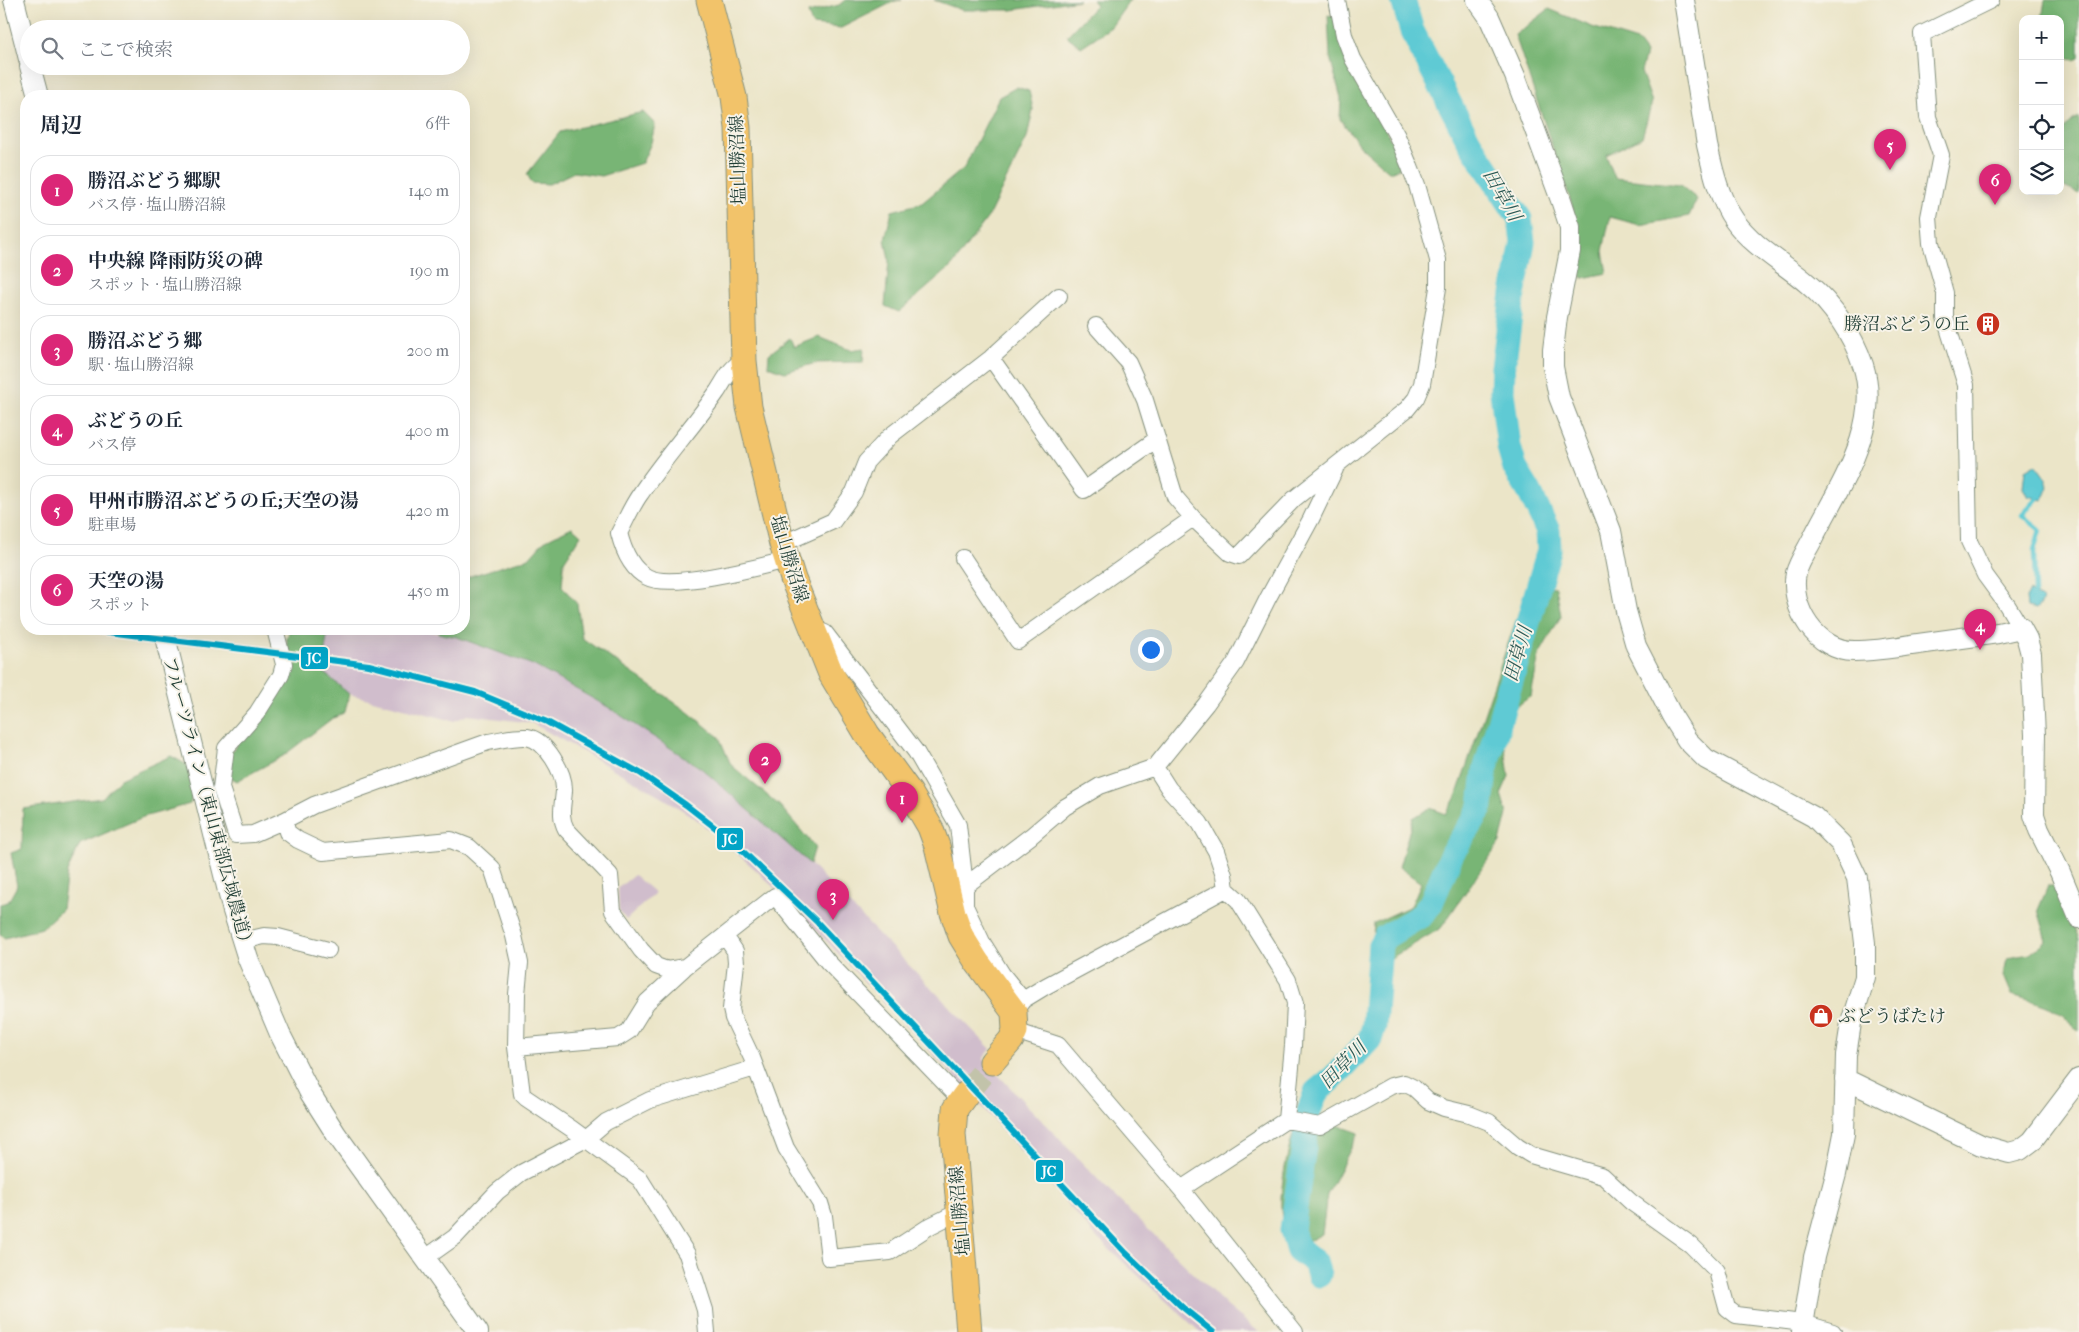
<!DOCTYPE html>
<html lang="ja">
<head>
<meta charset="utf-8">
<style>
  body { margin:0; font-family:"IM FELL French Canon","Noto Serif JP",serif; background:#f2f2f3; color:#1f2937 }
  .controls { position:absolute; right:15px; top:15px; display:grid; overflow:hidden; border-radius:10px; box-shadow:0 5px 20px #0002 }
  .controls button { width:45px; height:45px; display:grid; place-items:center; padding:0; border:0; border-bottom:1px solid #e0e1e3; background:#fff; color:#1f2937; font:25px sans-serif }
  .you { position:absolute; left:1150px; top:649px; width:18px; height:18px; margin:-12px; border:4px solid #fff; border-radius:50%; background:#1a73e8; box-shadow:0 0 0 8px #1a73e833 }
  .badge { display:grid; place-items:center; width:32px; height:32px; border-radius:50%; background:#db2777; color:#fff; font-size:16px; font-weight:700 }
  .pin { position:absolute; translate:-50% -41px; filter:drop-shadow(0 1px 2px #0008) }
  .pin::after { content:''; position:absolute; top:26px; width:18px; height:15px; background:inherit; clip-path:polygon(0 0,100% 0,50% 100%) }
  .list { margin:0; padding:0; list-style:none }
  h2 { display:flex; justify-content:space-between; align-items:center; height:65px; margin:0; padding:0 20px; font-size:21px }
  h2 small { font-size:16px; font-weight:400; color:#747a83 }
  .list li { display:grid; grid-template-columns:32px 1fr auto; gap:15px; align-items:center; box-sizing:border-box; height:70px; margin:0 10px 10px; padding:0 10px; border:1px solid #e0e1e3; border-radius:20px }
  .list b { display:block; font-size:19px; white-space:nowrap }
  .list p { margin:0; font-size:16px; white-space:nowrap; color:#747a83 }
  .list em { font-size:16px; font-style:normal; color:#747a83 }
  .icon { flex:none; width:28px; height:28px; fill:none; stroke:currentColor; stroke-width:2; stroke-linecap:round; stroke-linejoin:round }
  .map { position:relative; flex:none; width:2079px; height:1332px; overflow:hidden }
  .search { position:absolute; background:#fff; box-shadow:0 5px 20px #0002; left:20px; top:20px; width:450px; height:55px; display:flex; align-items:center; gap:12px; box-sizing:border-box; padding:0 18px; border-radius:28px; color:#747a83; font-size:19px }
  .panel { position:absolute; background:#fff; box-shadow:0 5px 20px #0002; left:20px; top:90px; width:450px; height:545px; border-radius:20px }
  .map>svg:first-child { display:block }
  .industrial { fill:#d0bdcc }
  .forest { fill:#78b574; stroke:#4c7954 }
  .water { fill:#5ecad4; stroke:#3e8484 }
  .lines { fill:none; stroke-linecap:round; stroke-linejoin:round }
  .stream { stroke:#5ecad4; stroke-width:4.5 }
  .river { stroke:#5ecad4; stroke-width:25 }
  .primary-tunnel { stroke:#c2c3aa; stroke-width:25; stroke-dasharray:25 12; stroke-linecap:butt }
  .minor-casing { stroke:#85917e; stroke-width:18 }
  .tertiary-casing { stroke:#85917e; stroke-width:22 }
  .primary-casing { stroke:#85917e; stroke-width:27 }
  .minor { stroke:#fff; stroke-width:16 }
  .tertiary { stroke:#fff; stroke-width:20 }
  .primary { stroke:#f2c36a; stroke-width:25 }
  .rail-1-casing { stroke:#f7f3e8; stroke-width:10 }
  .rail-1 { stroke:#02a4c6; stroke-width:6 }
  .labels { text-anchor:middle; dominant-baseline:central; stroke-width:4; stroke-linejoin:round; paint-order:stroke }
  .street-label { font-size:18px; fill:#1f3d34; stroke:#f7f3e8 }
  .poi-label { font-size:18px; fill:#1f3d34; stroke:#f7f3e8; text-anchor:end }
  .water-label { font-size:19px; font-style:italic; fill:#2c5954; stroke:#f7f3e8 }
  .line-badge { stroke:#f7f3e8; stroke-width:2 }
  .badge-label { font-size:14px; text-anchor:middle; font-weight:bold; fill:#fff }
</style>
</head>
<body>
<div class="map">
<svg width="2079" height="1332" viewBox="0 0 2079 1332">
  <rect width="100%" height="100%" fill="#f7f3e8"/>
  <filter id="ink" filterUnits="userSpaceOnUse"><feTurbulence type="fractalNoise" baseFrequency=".02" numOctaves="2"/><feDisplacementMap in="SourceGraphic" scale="10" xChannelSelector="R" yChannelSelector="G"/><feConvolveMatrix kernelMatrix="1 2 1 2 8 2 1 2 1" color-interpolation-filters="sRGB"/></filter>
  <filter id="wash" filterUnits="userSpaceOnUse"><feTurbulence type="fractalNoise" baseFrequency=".0096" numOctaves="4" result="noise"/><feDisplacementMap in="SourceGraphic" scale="20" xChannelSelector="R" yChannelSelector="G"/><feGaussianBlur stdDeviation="1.12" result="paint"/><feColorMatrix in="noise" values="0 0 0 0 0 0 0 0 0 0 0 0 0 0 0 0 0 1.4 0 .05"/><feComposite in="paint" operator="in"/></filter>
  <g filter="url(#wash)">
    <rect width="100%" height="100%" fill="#ebe5c8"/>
    <path class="industrial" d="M328,629H416L457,637L533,665L608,707L701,768L810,864L991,1049L983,1059L1110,1192L1228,1307L1259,1332H1200L1099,1240L976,1100L799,912L755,869L696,819L657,794L532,723L468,715L454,721L349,694L322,671Z
      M634,875L655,893L626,920L619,910L618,888Z"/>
    <path class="forest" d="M845,0H902L895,1L841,28L812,25L808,13L839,5Z
      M934,0H1079L1012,10H962Z
      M1092,0H1130L1111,27L1081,47L1067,36L1096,5Z
      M2045,0H2079V58L2074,60L2060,57V19H2042Z
      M1549,9L1592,27L1637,41L1646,53L1641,72L1652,102L1642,137L1606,155L1615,178L1680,185L1697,199L1689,216L1640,225L1610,217L1603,251L1607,273L1583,278L1575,270L1573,208L1515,35Z
      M1328,15L1335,17L1367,93L1404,166L1390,172L1363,149L1340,119L1341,98L1330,57Z
      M1017,87L1029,91L1033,109L1027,138L988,217L952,266L899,312L885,306L889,260L885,239L892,211L922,203L964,168L999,97Z
      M643,112L655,124L651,143L642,163L601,176L574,172L549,184L532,183L527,174L560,132Z
      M2079,117V194L2064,187L2060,181V134L2073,120Z
      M819,337L851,350L864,348L863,362L816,363L785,372L768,366L769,354L790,338L794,347Z
      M572,527L581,535L564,561L562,586L577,604L582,638L688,712L719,737L731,765L780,806L815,847L810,864L701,768L608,707L533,665L457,637L438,633V629H464V578L529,558L544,541Z
      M1528,585L1556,587L1561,616L1539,655L1531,696L1513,709L1503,734L1509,776L1501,794L1507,814L1500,842L1441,928L1391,958L1372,949L1374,923L1411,906L1421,883L1399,867L1413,818L1430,808L1446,814L1456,797Z
      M290,629H328L322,671L349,694L345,712L330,720L283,756L237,781L223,773L233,750L288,676L287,638Z
      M171,756L187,765L194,789L190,804L143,817L80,844L67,872L62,909L42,928L5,938L0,935V904L8,902L17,886L11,853L22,849L23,809L102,798L120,779Z
      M2048,886H2057L2079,939V1030C2071,1026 2068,1019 2061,1014C2049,1004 2027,1000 2012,995L2004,976L2007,958L2030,954L2047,940L2038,910Z
      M1334,1124L1359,1133L1327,1194L1322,1234L1309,1241L1301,1242C1296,1236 1289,1231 1285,1225C1274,1209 1288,1147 1295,1129Z"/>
    <path class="water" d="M2035,464C2045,477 2054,486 2042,500L2028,496L2023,488L2025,470Z
      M2030,591L2043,601L2036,609L2027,607L2026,598Z"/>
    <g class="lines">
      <path class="stream" d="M2035,593L2034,550L2040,530L2022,515L2037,499"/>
      <path class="river" d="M1319,1275L1315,1262L1298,1250L1292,1230L1309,1111L1316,1092L1333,1078L1370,1039L1374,1026L1380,945L1385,937L1422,915L1431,903L1452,853L1472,823L1481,806L1485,771L1549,550L1548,531L1530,493L1515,468L1509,447L1502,392L1503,368L1513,294L1523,242L1520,219L1469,141L1412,31L1403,0"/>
    </g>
  </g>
  <g filter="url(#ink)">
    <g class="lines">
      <path class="primary-tunnel" d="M966,1094L992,1062"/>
      <g class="minor-casing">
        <path id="minor" d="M1991,0L1922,34L1928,117L1941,155L1929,217L1931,243L1945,293V318L1966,385L1969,541L1985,575L2007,605L2021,628
          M1096,326L1128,362L1145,400L1175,497L1193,518L1230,553L1239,556L1294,499L1407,409L1416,398L1422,384L1438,288V260L1417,185L1410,167L1397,136L1353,59L1344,35L1337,0
          M991,358L1084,490L1157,439
          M744,361C731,365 724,382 717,392C693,427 664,458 641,493C632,505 626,520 619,533C623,549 631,569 647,577C670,590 759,567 787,560
          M782,544L833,521L854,492L866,462L890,436L991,358L1059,296
          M963,558L1018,641L1193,518
          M275,629L284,664L281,675L257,713L226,748L221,788L236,835L253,834L285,820
          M815,629L825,633L916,752L958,825L965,886V906L982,942L1002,974L1023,1000
          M965,886L1031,836L1065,807L1100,786L1155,767
          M1226,889L1238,900L1288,980L1295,1003L1293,1046L1286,1120
          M725,936L735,951L736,963L731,1009L733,1018L752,1058L786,1148L820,1203L824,1216L829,1258L890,1252L930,1226L960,1211
          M243,941L264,936L278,937L328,950
          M1014,1012L1023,1000L1046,986L1226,889L1224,875L1216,851L1200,823L1169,789L1155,767L1206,704L1236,662L1268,598L1311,519L1335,469
          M1015,1031L1058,1045L1181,1189L1295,1332
          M516,1047L618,1038L629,1031L647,1002L684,968
          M1181,1189L1286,1120L1320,1126L1391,1086L1404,1083L1414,1088L1428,1101L1444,1108L1469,1114L1489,1122L1518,1147L1531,1155L1603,1176L1631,1202L1691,1245L1717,1271L1727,1308L1736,1315L1803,1323L1833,1332
          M424,1259L455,1237L497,1192L521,1173L586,1139L606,1122L650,1100L755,1068
          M707,1332L705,1310L687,1254L640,1179L572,1129L526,1098L522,1094L516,1047L517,994L520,963L514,936L492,868L469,847L451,840L323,852L298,840L287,832L285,820L314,805L488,742C501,740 514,736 527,737C546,740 565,773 564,791C563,805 559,816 566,829L610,875L613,911L641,950L656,966L667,970L685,967L775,896L828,962L961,1100"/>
      </g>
      <g class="tertiary-casing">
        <path id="tertiary" d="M14,0L29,59
          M1477,0L1489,17L1515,76L1561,200L1570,227V251L1557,317L1553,350V367L1559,397L1611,531L1626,611L1636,646L1672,716L1687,740L1706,759L1814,817L1841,844L1857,878L1865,943V977L1851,1023L1846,1055L1844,1134L1836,1174L1814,1257L1802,1332
          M1684,0L1707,145C1713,171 1719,198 1734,220C1753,247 1784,263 1808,284C1833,305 1853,335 1863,365C1882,425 1840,485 1814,536C1809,547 1799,561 1796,573C1789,608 1817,651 1854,651C1873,651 1893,648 1911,645C1940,641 1969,637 1998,633L2021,628L2027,639L2031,654L2035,735L2034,815L2039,830L2060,872L2079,918
          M30,66L38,96
          M163,629L233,911L248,959L280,1034L310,1093L336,1134L478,1332
          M1845,1079L1981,1145L2009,1153L2020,1150L2032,1141L2079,1079"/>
      </g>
      <g class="primary-casing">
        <path id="primary" d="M709,0L734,97L738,128L744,361L749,407L782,544L793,579L831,674L867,734L910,793L930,827L937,846L953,913L961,936L977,962L1014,1012L1015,1031L1011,1040L992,1062
          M966,1094L955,1109L953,1134L969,1332"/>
      </g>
      <use href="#minor" class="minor"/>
      <use href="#tertiary" class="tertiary"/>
      <use href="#primary" class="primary"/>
      <g class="rail-1-casing">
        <path id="rail-1" d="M86,629L369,665L475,692L547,722L640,773L686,805L731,840L816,921L1126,1253L1181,1306L1213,1332"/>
      </g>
      <use href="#rail-1" class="rail-1"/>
    </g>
  </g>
  <defs>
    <g id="building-disc" transform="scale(1.25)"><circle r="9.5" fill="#c8321e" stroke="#f7f3e8"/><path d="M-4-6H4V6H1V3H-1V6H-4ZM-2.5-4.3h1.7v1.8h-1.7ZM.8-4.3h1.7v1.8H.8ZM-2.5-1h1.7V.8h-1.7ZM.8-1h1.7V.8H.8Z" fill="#fff"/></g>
    <g id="shop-disc" transform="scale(1.25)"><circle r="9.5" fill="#c8321e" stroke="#f7f3e8"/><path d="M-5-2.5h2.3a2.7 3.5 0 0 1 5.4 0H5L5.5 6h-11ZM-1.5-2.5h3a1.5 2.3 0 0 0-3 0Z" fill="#fff"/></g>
  </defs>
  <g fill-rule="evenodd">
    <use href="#building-disc" x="1988" y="324"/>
    <use href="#shop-disc" x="1821" y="1016"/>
  </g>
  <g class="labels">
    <g class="street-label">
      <text transform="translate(738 160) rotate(-92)">塩山勝沼線</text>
      <text transform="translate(789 559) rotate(73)">塩山勝沼線</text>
      <text transform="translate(208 804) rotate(75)">フルーツライン（東山東部広域農道）</text>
      <text transform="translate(960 1211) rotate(-95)">塩山勝沼線</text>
    </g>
    <g class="poi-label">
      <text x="1970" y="324">勝沼ぶどうの丘</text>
      <text x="1838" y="1016" text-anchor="start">ぶどうばたけ</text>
    </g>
    <g class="water-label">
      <text transform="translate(1502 195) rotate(60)">田草川</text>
      <text transform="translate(1518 654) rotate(-74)">田草川</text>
      <text transform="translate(1343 1065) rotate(-46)">田草川</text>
    </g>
  </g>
  <g class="line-badge">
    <rect x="300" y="646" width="29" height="24" rx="5" fill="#02a4c6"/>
    <rect x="716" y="827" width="28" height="24" rx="5" fill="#02a4c6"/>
    <rect x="1035" y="1159" width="29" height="24" rx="5" fill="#02a4c6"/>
  </g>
  <g class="badge-label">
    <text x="314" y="663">JC</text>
    <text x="730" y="844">JC</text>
    <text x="1049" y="1176">JC</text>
  </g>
</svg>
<div class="controls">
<button>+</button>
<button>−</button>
<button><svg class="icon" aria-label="locate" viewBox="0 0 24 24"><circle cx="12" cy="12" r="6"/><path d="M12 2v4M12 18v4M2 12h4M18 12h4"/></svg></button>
<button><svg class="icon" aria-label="layers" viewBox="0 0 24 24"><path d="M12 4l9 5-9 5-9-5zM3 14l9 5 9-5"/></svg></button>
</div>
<div class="you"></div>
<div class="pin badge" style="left:902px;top:823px">1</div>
<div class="pin badge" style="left:765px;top:784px">2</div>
<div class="pin badge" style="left:833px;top:920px">3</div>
<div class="pin badge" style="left:1980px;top:650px">4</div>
<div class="pin badge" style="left:1890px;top:170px">5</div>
<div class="pin badge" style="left:1995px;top:205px">6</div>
<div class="search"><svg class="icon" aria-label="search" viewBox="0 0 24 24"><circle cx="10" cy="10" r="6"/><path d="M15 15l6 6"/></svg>ここで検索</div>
<section class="panel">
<h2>周辺<small>6件</small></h2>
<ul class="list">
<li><span class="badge">1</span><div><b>勝沼ぶどう郷駅</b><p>バス停 · 塩山勝沼線</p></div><em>140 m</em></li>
<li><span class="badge">2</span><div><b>中央線 降雨防災の碑</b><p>スポット · 塩山勝沼線</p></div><em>190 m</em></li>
<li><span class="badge">3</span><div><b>勝沼ぶどう郷</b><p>駅 · 塩山勝沼線</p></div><em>200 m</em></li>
<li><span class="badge">4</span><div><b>ぶどうの丘</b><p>バス停</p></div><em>400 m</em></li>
<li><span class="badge">5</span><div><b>甲州市勝沼ぶどうの丘;天空の湯</b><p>駐車場</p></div><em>420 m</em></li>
<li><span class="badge">6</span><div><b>天空の湯</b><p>スポット</p></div><em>450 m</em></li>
</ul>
</section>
</div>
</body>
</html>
